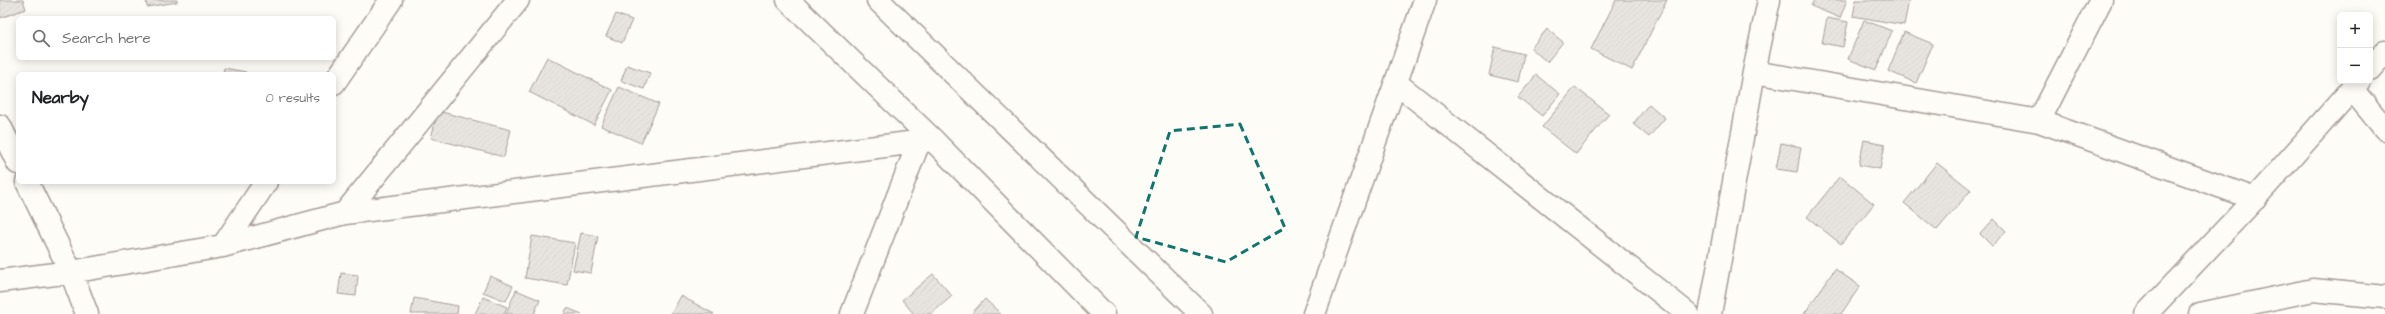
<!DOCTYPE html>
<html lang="en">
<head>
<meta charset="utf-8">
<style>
  body { margin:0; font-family:"Architects Daughter",sans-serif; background:#f2f2f2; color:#202124 }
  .controls { position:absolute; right:12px; top:12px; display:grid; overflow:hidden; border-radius:6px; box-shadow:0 2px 10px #0003 }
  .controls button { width:36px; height:36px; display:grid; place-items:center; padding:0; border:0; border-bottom:1px solid #e0e0e0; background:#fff; color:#202124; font:20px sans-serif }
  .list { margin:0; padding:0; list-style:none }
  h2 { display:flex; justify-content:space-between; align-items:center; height:52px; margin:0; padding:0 16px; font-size:17px }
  h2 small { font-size:13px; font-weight:400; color:#757577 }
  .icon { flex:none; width:22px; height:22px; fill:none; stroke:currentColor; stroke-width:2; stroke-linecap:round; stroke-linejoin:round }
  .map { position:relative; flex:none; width:2385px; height:314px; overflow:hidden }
  .search { position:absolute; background:#fff; box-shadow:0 2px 10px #0003; left:16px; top:16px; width:320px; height:44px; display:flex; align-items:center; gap:10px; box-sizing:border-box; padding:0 14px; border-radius:6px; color:#757577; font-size:15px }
  .panel { position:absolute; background:#fff; box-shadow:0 2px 10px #0003; left:16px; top:72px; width:320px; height:112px; border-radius:6px }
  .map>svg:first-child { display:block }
  .building { fill:url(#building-hatch); stroke:#3b2a1e }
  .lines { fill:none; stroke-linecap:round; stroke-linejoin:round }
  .street-casing { stroke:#3b2a1e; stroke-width:25 }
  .secondary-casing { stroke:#3b2a1e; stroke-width:25 }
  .street { stroke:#fdfcf7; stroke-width:22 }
  .secondary { stroke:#fdfcf7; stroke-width:22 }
  .marked { fill:none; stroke:#0f766e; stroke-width:3; stroke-dasharray:8 5; stroke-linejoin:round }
</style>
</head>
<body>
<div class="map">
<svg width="2385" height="314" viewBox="0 0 2385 314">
  <defs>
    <pattern id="building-hatch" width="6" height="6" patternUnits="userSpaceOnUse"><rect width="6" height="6" fill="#cdc8c2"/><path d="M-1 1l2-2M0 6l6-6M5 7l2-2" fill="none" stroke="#b1aca6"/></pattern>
  </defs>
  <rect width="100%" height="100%" fill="#fdfcf7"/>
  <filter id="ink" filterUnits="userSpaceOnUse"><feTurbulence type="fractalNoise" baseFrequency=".025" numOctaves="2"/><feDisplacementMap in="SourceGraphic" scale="8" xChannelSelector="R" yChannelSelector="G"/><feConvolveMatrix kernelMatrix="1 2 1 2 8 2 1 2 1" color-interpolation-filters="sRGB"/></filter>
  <g filter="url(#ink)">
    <path class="building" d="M0,0H23L26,9L0,18Z
      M146,0H177V2L147,7Z
      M1616,0H1667L1632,70L1591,49Z
      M1814,0H1847L1840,18L1811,6Z
      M1856,0H1909L1904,25L1853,16Z
      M616,14L632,20L622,43L606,36Z
      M1827,18L1848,22L1843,47L1822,43Z
      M1864,20L1892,31L1876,70L1848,59Z
      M1547,29L1563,42L1547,62L1531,48Z
      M1904,32L1933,44L1916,83L1888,71Z
      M1495,47L1524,54L1518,82L1489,75Z
      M547,57L612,90L594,125L529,92Z
      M627,65L650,73L644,89L621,81Z
      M224,68L246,72V74H223Z
      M1536,75L1560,94L1542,116L1518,97Z
      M619,87L659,104L641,143L601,126Z
      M1575,87L1609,114L1576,154L1542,127Z
      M1649,104L1665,118L1649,137L1633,124Z
      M438,111L511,130L504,157L431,138Z
      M1864,140L1885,144L1880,169L1859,165Z
      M1781,143L1801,147L1797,172L1776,169Z
      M1937,163L1971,190L1937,230L1904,203Z
      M1840,176L1874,204L1841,244L1807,217Z
      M1994,219L2006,231L1992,246L1980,234Z
      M581,233L598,236L591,273L573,270Z
      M532,236L575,243L567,285L525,278Z
      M1835,269L1860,286L1841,314H1804Z
      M341,273L358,275L356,296L338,294Z
      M933,274L952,296L931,314H914L902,300Z
      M490,276L513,286L506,301L483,292Z
      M516,290L540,300L534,314H506Z
      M681,296L714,314H671Z
      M483,297L507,307L504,314H475Z
      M414,298L458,306L457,314H411Z
      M985,299L1001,314H971Z
      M567,308L582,314H564Z"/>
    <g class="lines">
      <g class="street-casing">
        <path id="street" d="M1754,72L2039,121L2255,199
          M334,83L391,0
          M1396,83L1688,314
          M2352,89L2385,129
          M2039,121L2101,0
          M0,126L18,163
          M27,182L71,272L87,314
          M345,213L518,0
          M223,246L266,182
          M0,281L71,272L223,246L345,213L933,140
          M852,314L919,142
          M1314,314L1425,0
          M1710,314L1754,72L1769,0
          M2200,314L2313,290L2385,297"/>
      </g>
      <g class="secondary-casing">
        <path id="secondary" d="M788,0L933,140L1104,314
          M878,0L1201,314
          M2370,69L2385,52
          M2146,314L2248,206L2359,81"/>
      </g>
      <use href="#street" class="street"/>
      <use href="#secondary" class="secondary"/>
    </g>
  </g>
  <path d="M0 0H2385V314H0ZM1240,124L1285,228L1226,262L1136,237L1170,131Z" fill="#fdfcf7" fill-opacity=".55" fill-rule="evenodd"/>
  <path class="marked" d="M1240,124L1285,228L1226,262L1136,237L1170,131Z"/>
</svg>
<div class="controls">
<button>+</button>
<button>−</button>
</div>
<div class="search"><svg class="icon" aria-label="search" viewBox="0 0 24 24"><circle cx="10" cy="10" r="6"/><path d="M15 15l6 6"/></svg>Search here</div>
<section class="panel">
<h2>Nearby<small>0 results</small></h2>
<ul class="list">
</ul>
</section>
</div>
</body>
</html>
